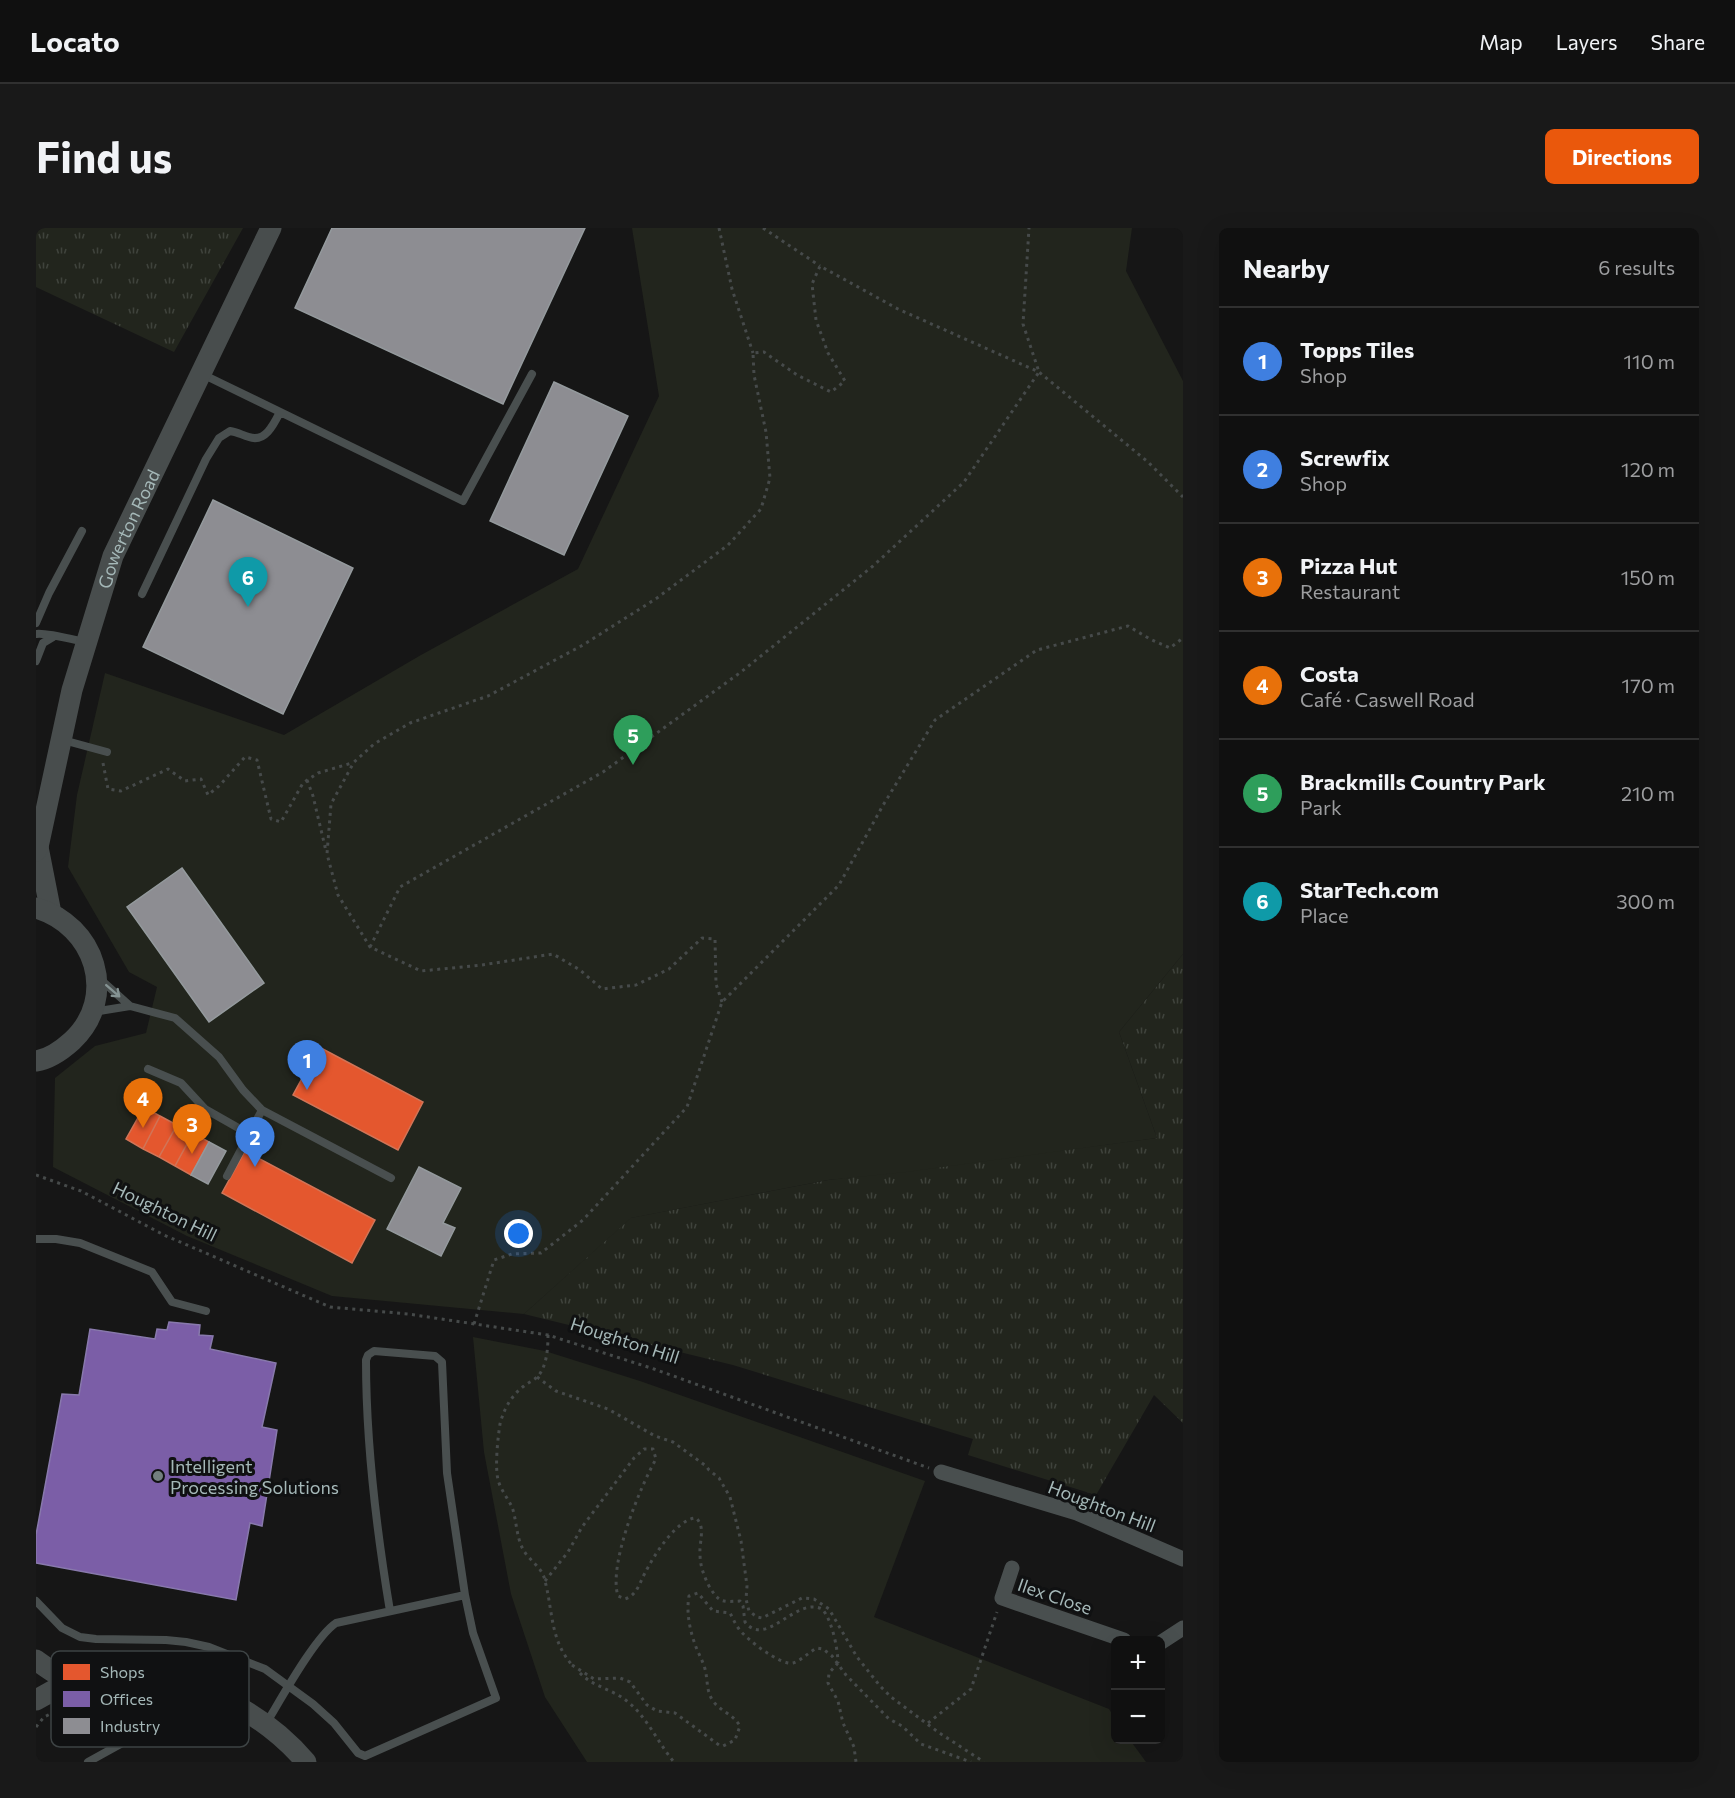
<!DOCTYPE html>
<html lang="en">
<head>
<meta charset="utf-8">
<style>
  body { margin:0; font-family:Commissioner,sans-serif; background:#191919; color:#f1f3f6 }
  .controls { position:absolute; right:18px; bottom:18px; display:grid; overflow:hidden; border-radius:9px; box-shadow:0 6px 24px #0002 }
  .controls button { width:54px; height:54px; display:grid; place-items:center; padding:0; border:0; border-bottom:2px solid #303030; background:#101010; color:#f1f3f6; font:30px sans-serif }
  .you { position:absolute; left:483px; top:1006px; width:21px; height:21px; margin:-15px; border:4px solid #fff; border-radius:50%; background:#1a73e8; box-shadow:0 0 0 9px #1a73e833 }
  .badge { display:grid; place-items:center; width:39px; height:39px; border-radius:50%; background:#ea580c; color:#fff; font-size:20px; font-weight:700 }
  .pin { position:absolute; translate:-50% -50px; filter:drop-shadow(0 2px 3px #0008) }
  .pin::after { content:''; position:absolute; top:32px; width:21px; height:18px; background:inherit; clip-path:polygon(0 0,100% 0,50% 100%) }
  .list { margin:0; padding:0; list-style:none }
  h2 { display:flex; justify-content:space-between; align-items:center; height:78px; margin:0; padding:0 24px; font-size:26px }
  h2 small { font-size:20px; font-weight:400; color:#9c9d9f }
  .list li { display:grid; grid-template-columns:39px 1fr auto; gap:18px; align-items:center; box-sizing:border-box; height:108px; padding:0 24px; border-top:2px solid #303030 }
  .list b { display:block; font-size:22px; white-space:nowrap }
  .list p { margin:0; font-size:20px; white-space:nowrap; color:#9c9d9f }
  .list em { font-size:20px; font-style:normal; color:#9c9d9f }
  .map { position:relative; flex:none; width:1147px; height:1534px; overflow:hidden; border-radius:9px }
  header { display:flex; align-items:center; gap:36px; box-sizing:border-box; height:84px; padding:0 30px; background:#101010; border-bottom:2px solid #303030 }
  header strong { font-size:28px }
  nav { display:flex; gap:33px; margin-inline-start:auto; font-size:21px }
  .intro { display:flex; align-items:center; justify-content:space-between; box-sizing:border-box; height:144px; padding:0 36px }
  h1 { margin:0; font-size:42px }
  .button { padding:15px 27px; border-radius:9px; background:#ea580c; color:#fff; font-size:21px; font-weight:700 }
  main { display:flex; gap:36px; padding:0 36px }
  aside { flex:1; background:#101010; border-radius:9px; box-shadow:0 6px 24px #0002 }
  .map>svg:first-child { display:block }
  .grass { fill:url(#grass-tufts) }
  .green { fill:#22251d }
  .shops { fill:#e4572e; stroke:#d17457; stroke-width:1.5 }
  .offices { fill:#7b5ea7; stroke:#8879ac; stroke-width:1.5 }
  .industry { fill:#8d8d92; stroke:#949a9d; stroke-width:1.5 }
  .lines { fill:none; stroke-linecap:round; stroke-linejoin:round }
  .path { stroke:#464a4a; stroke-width:3; stroke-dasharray:3 4.5; stroke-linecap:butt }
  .lane { stroke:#494f4f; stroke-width:8 }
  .street { stroke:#494f4f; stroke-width:15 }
  .secondary { stroke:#484d4d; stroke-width:21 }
  .oneway { stroke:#859393 }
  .poi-dot { fill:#737f7f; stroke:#101112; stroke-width:2 }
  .labels { text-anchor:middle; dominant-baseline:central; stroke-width:6; stroke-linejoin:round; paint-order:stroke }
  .street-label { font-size:18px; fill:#a5b8b8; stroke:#101112 }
  .poi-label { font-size:18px; fill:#a5b8b8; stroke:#101112; text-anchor:start }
  .key { fill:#101112; stroke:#3d4344; stroke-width:1.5 }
  .key-label { font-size:16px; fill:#a5b8b8 }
</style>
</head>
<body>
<header>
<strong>Locato</strong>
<nav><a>Map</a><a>Layers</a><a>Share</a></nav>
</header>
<div class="intro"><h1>Find us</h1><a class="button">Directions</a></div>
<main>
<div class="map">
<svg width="1147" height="1534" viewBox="0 0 1147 1534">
  <defs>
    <pattern id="grass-tufts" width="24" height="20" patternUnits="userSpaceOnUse" patternTransform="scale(1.5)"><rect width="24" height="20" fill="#22251d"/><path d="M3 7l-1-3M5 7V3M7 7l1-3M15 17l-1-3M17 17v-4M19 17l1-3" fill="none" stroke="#3f433c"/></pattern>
  </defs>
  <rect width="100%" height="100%" fill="#161616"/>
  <path class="grass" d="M0,0H207L138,124L0,59Z
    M1147,726V1195L1118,1167L1060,1267L932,1227L937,1211L697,1137L488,1086L594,990L792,952L1121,910L1083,804Z"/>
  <path class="green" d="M596,0H1096L1090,43L1147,153V726L1083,804L1121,910L870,944L792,952L595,990L488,1086L296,1068L151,1008L17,939L19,850L59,818L110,805L121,759L93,744L32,639L41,567L69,445L248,507L385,427L542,341L623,168Z
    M437,1109L509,1123L604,1153L889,1253L838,1389L1073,1481L1079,1491L1080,1512H1094L1110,1534H551L509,1469L475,1366L448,1224Z"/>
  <path class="shops" d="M283,819L387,874L362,922L257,867Z
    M108,879L124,888L107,921L90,911Z
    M124,888L141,897L123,929L107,921Z
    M141,897L157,905L139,938L123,929Z
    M157,905L173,914L155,947L139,938Z
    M209,923L339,992L316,1035L186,965Z"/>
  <path class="offices" d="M133,1094L164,1097L163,1107L177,1108L174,1121L240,1135L226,1199L241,1202L226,1298L214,1295L200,1372L0,1335V1307L26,1166L43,1167L54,1101L119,1111L121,1101L131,1102Z"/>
  <path class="industry" d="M296,0H549L467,176L259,80Z
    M518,154L592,188L528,327L454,293Z
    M177,272L317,340L247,486L107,419Z
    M146,640L228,755L173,794L91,679Z
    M173,914L190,923L172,956L155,947Z
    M383,939L425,960L407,995L419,1000L405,1028L351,1001Z"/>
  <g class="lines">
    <path class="path" d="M683,0L696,61L717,125
      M727,0L784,38
      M67,535L72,561L85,563L132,541L149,553L165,551L172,567L183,558L209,529L221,532L235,591L245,594L267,555L282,545L316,535
      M271,552L277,568L290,623
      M334,719L364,659L567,544L705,444L837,338L928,254L1003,144L987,96L993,0
      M686,774L680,756L679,711L666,710L633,741L600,757L566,761L544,742L517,726L446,737L385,743L334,719L302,667L291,626L295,576L318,534L338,516L374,495L452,468L547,417L621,370L692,317L725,281L734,250L730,204L718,147L717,125L728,124L761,147L795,164L809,153L792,125L780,92L776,56L784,38L862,81L1003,144L1112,234L1147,269
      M0,947L45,963L128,1007L294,1079L372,1086L512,1107L618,1141L893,1240
      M438,1096L458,1032L476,1026L505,1025L547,992L651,879L686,774L803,657L846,579L899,492L1001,422L1092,398L1114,411L1134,420L1147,410
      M512,1107C512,1120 511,1136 503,1147C499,1152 493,1154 488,1158C476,1167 468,1180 464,1196C462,1209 458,1242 463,1255C466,1263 472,1271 476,1279C481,1293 480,1310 488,1323C494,1333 507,1340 509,1353C517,1383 514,1413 537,1438
      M501,1149L520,1163L572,1181L619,1208L637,1214L670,1238L673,1242L683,1250L694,1269L705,1313L711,1358L710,1371L713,1383L721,1389L726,1390L766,1370L778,1371L793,1381L821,1429L844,1458L855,1469L902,1504L948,1534
      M509,1353L532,1324L546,1299L598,1230L608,1221H617L620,1231C604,1259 572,1337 582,1368L589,1371C601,1367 603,1356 609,1345C617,1329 640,1291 660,1290C670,1299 663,1314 664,1326C664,1338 668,1348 673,1358C683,1375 686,1374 704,1373L707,1378L709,1394C730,1421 760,1368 786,1381C796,1391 802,1422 802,1435
      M802,1435L793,1445L792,1455L802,1473L807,1495L818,1519L820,1534
      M536,1437L558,1451L584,1450L594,1454L611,1477L621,1483L639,1485L683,1517L687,1518L699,1512L704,1498C697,1486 684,1483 677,1473C670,1463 672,1452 669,1441C667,1433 663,1427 660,1419C654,1403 650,1385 653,1368L662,1365L677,1383L694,1385C697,1390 699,1396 703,1401C710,1411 745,1438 757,1435C766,1432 773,1424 781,1420L787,1421L796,1428L810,1447L853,1491L866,1498L885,1516L935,1534
      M544,1445C557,1459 577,1461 592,1474C611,1489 622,1515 638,1534
      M892,1495L935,1461L961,1384
      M0,1499L8,1489L29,1479"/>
    <path class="lane" d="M166,146L427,273L496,146
      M106,366L170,231L183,210L194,203C201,204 206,207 213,209C229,215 238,196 244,184
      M0,395L13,365L46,303
      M0,406C8,404 39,412 49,414
      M0,433L7,415L17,409
      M27,512L71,524
      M64,751L94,778
      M57,784L94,778L139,790L183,829L207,862L226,882L355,950
      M112,841L145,855L169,881L213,906
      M191,948L226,882
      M0,1011H20L44,1015L116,1044L136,1074L170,1083
      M0,1373L26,1400L44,1409L60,1411L130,1412L150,1414L173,1419L229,1441L277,1476L298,1495L322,1525L329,1528L460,1470L437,1405L429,1367
      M231,1494C245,1471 279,1409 300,1395L429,1367L411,1245L406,1134L399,1128L338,1123L332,1127L330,1132C330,1217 340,1299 354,1383
      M52,1534L90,1513L110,1505L124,1487L128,1457"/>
    <path class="street" d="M905,1244L1041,1285L1147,1331
      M976,1340L966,1370L1088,1412
      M1124,1415L1147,1400"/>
    <g class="secondary">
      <path d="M2,619L15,685"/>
      <path id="s1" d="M0,623L2,619L36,462L77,328L235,0"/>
      <path d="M0,680C59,697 83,769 36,813C26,822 14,831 0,833"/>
      <path d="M0,1432C10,1439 24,1450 36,1452C66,1458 98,1452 128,1455C183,1461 235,1493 270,1534"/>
      <path d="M0,1472L18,1462L48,1457"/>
    </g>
  </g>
  <defs><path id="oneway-shaft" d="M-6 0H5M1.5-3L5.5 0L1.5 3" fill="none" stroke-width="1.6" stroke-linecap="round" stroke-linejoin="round" transform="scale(1.5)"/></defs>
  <use class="oneway" href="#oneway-shaft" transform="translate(77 763) rotate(41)"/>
  <circle class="poi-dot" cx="122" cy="1248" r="6"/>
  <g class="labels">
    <g class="street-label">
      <text stroke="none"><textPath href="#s1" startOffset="336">Gowerton Road</textPath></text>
      <text transform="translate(129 983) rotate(26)">Houghton Hill</text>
      <text transform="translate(589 1112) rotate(18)">Houghton Hill</text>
      <text transform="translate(1066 1278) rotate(21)">Houghton Hill</text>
      <text transform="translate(1019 1368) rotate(19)">Ilex Close</text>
    </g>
    <g class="poi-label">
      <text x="134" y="1238">Intelligent<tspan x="134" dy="21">Processing Solutions</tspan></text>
    </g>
  </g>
  <rect x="15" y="1423" width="198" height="96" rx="9" class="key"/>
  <rect x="27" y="1436" width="27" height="16" fill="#e4572e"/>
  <rect x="27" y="1463" width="27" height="16" fill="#7b5ea7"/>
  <rect x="27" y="1490" width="27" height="16" fill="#8d8d92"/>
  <g class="key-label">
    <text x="64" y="1450">Shops</text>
    <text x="64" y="1477">Offices</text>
    <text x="64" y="1504">Industry</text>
  </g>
</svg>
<div class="controls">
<button>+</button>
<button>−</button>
</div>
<div class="you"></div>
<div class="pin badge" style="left:271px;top:862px;background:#3f7fe0">1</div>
<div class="pin badge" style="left:219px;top:939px;background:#3f7fe0">2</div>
<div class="pin badge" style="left:156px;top:926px;background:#e8710a">3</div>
<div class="pin badge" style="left:107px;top:900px;background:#e8710a">4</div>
<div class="pin badge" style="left:597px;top:537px;background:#2e9e5b">5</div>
<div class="pin badge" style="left:212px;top:379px;background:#0f9aa8">6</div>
</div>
<aside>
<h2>Nearby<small>6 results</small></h2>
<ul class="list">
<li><span class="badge" style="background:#3f7fe0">1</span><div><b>Topps Tiles</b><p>Shop</p></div><em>110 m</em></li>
<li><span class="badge" style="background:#3f7fe0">2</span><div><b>Screwfix</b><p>Shop</p></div><em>120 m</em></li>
<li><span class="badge" style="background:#e8710a">3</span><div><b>Pizza Hut</b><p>Restaurant</p></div><em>150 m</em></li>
<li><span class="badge" style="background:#e8710a">4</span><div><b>Costa</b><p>Café · Caswell Road</p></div><em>170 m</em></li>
<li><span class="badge" style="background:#2e9e5b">5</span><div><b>Brackmills Country Park</b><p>Park</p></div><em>210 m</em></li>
<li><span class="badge" style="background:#0f9aa8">6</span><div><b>StarTech.com</b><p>Place</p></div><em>300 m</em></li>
</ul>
</aside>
</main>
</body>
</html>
